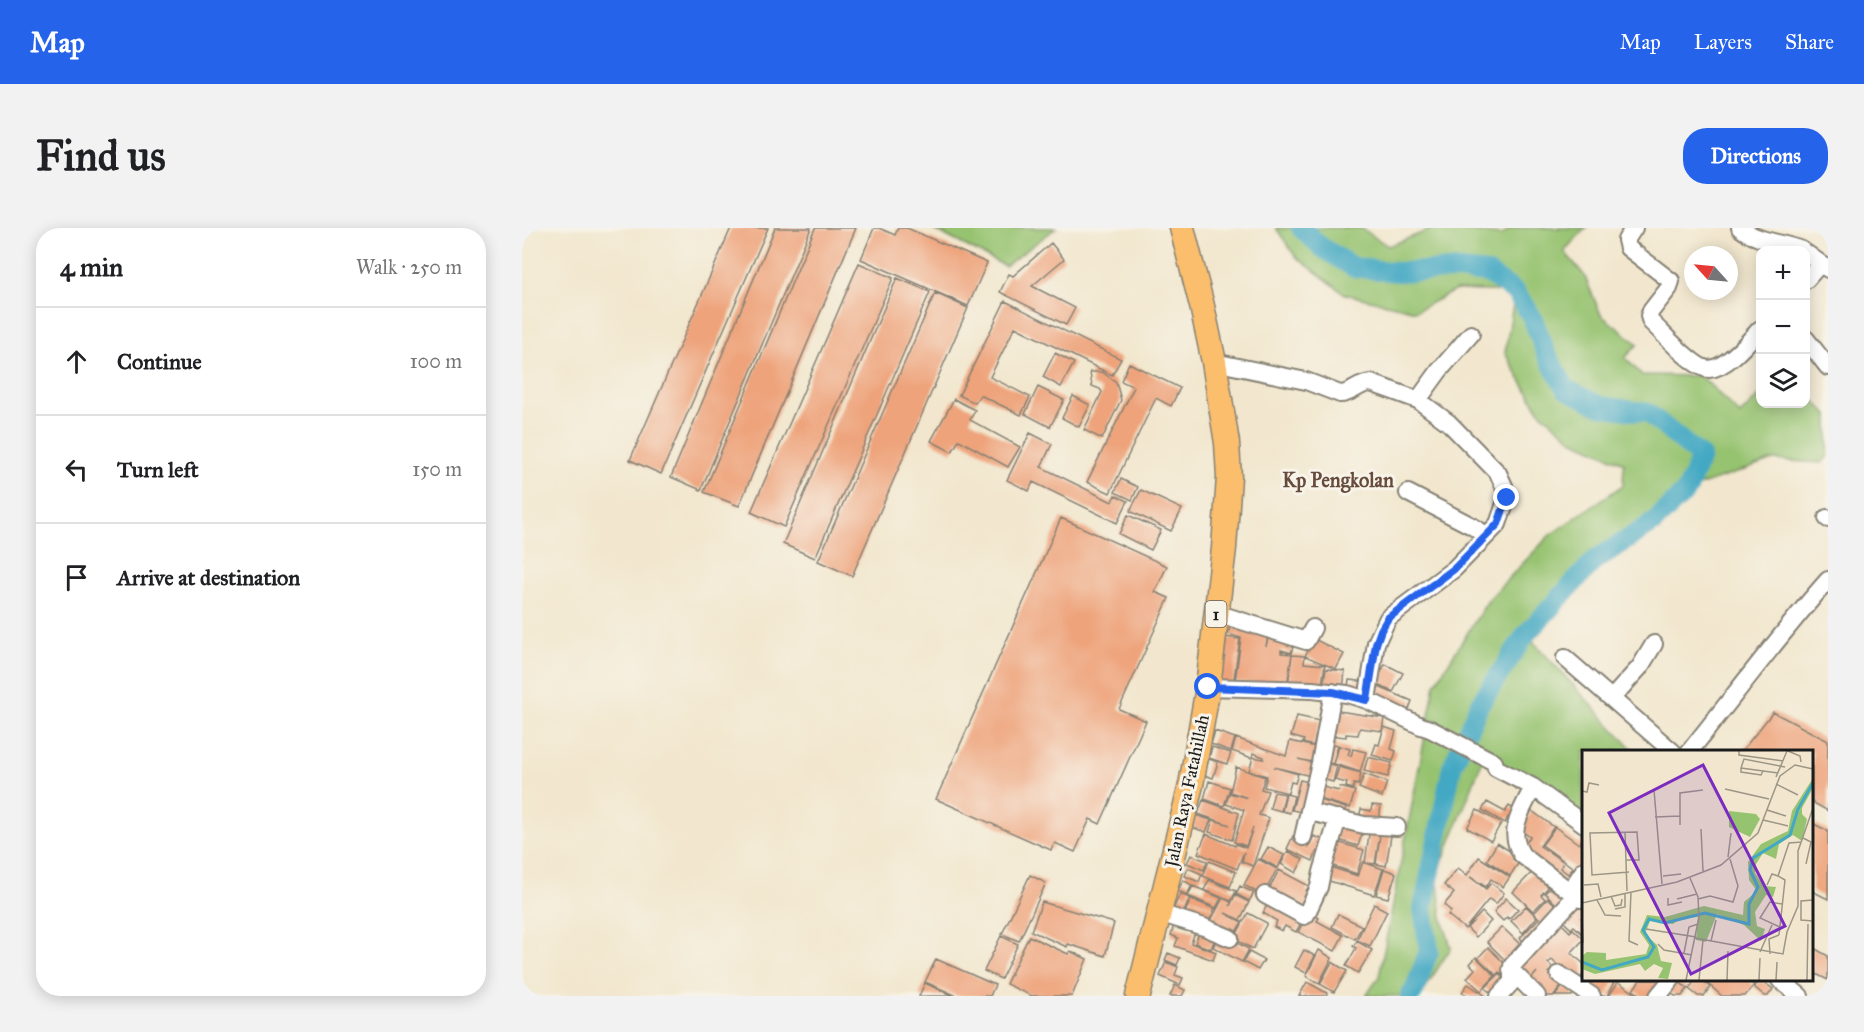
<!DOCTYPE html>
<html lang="en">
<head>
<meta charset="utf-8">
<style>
  body { margin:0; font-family:"IM FELL Great Primer",serif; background:#f2f2f2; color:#202124 }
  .controls { position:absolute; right:18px; top:18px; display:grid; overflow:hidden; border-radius:12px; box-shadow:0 3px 15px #0003 }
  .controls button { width:54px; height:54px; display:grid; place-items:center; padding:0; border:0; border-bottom:2px solid #e0e0e0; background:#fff; color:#202124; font:30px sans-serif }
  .compass { position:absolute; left:1162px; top:18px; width:54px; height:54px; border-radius:50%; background:#fff; box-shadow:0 3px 15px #0003; rotate:297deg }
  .stop { position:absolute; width:18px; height:18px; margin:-14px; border:4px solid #2563eb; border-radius:50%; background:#fff }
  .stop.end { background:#2563eb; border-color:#fff; box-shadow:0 2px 6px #0008 }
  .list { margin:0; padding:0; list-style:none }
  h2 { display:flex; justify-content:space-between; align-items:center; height:78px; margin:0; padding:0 24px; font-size:26px }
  h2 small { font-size:20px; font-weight:400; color:#757577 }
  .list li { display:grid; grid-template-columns:39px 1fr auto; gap:18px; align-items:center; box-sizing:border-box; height:108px; padding:0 24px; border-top:2px solid #e0e0e0 }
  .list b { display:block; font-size:22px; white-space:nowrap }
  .list em { font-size:20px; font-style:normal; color:#757577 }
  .icon { flex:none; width:33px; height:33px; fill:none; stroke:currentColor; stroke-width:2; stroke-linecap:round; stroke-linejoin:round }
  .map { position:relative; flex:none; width:1306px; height:768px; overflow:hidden; border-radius:24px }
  header { display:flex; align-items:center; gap:36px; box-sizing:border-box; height:84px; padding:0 30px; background:#2563eb; color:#fff }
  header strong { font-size:28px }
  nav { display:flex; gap:33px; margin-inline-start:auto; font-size:21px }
  .intro { display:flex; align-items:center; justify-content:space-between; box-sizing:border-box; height:144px; padding:0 36px }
  h1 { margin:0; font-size:42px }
  .button { padding:15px 27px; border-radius:24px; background:#2563eb; color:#fff; font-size:21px; font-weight:700 }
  main { display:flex; gap:36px; padding:0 36px }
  aside { flex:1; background:#fff; border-radius:24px; box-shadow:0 3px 15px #0003 }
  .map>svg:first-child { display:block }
  .green { fill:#96c370; stroke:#597046; stroke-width:1.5 }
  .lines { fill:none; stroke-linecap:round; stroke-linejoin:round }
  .river { stroke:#43a8c3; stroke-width:20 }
  .building { fill:#eea37a }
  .minor-casing { stroke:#878275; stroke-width:20 }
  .highway-casing { stroke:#878275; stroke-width:27 }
  .minor { stroke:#fff; stroke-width:16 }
  .highway { stroke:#fabe6d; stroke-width:24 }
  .route { stroke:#2563eb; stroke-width:8 }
  .labels { text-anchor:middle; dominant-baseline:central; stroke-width:6; stroke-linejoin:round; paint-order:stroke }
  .shield { fill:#f7f3e8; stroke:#5e5c59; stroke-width:1.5 }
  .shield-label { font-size:16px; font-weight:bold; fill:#1c1c1c }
  .street-label { font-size:18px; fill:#1c1c1c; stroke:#f7f3e8 }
  .neighbourhood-label { font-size:20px; font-weight:bold; fill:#664b3d; stroke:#f7f3e8 }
  .inset-river { fill:none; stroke:#43a8c3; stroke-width:3 }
  .inset-road { fill:none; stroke:#9c9687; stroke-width:1.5 }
  .view { fill:#7b2cbf; fill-opacity:0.15; stroke:#7b2cbf; stroke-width:3 }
  .inset-edge { fill:none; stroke:#1c1c1c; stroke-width:3 }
</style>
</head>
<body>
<header>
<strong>Map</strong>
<nav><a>Map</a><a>Layers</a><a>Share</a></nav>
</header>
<div class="intro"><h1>Find us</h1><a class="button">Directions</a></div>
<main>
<aside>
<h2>4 min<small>Walk · 250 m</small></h2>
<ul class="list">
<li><svg class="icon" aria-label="ahead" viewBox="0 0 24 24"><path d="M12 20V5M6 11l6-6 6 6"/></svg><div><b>Continue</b></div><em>100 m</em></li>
<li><svg class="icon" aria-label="left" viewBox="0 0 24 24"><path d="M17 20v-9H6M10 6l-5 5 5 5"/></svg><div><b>Turn left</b></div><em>150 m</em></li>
<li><svg class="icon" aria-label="arrive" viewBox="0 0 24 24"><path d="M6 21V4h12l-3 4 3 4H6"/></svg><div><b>Arrive at destination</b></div></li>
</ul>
</aside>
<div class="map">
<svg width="1306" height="768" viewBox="0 0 1306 768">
  <rect width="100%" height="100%" fill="#f7f3e8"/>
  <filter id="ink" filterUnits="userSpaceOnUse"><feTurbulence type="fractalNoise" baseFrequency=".0167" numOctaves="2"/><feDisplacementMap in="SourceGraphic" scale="12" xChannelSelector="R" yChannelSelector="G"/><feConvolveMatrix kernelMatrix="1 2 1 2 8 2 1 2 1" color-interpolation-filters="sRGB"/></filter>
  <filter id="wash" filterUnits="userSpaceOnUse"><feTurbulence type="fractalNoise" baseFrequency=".008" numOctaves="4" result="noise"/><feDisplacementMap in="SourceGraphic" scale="24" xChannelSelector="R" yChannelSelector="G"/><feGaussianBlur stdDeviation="1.35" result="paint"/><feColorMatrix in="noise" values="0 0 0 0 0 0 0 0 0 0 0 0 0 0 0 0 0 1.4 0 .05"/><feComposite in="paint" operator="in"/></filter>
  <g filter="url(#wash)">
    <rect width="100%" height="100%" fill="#f2e7ce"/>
    <path class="green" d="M409,0H534L483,38Z
      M754,0H839L866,18L913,0L980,7L989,0H1064L1042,23L1062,47L1079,87L1116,116L1103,130L1120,147L1179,148L1218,187L1238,167V176H1284V164L1306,187V228L1300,235L1251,232L1165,262L1129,296L1073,332L1004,406L1112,523L1062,524L1061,590L961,531L915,648L920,689L929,720L898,768H844L857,749L913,456L967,371L1028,307L1101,257L1102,235L1052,213L1017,183L983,125L993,64L934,62L894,83L823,66L773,28Z"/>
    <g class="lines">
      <path class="river" d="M779,0L799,19L831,39L875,44L934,42L966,45L993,64L1010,89L1025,127L1044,161L1078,178L1126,185L1179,229L1165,262L1131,295L1073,332L1004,406L957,477L930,539L901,681L907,723L892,763L888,768"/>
    </g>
    <g id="blocks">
      <path class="building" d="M209,0H246L139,246L108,232Z
        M253,0H289L179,262L149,249Z
        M293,0H334L217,278L182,264Z
        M352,0H357L373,7L376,0H385L465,35L446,78L339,31Z
        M529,15L542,31L510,58L553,80L544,97L478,64L487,46L491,48Z
        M337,35L371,50L262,299L229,284Z
        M375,50L408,64L293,330L261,316Z
        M413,65L446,80L330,348L296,333Z
        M483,73L599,131L590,147L493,99L468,149L508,169L499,187L458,167L453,175L437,167Z
        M533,125L552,135L539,159L521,149Z
        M607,135L658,160L649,178L634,170L588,265L565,254L612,159L599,153Z
        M568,144H580L594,154L599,172L580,211L562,202L580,164L578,161L570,158Z
        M516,159L542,172L528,199L503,186Z
        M551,168L568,177L557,199L540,190Z
        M432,171L453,182L448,192L498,219L486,239L437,212L430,224L409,213Z
        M508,205L530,216L519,239L590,274L593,267L606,273L595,295L511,254L507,263L485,252Z
        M599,251L616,259L610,272L593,264Z
        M619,262L660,281L649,303L608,283Z
        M606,287L639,302L629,322L597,306Z
        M539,290L645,338L633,364L647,370L597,481L624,493L578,596L568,591L553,624L533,615L529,622L414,571Z
        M711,391L747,402L744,418L748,403L774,410L769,425L759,422V425L770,426L765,458L713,454L719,410L706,406Z
        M703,409L718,411L711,457L696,455Z
        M792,411L822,426L814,441L783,428Z
        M770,427L783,428L782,435L803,437L799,461L766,457Z
        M863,436L881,445L871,464L853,456Z
        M804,441L823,443L821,463L801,460Z
        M827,452L847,454L845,465L825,462Z
        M852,457L890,473L886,484L848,467Z
        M810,482L862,490L860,503L838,500L836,507L824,506V509L806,507Z
        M1251,484L1306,513V583L1290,574V524H1219Z
        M775,488L798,493L791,518L781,515L782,512L769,508Z
        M862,499L874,503L869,521L874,523L871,533L850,527L854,516L857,517Z
        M693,503L713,510L709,523L689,516Z
        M714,510L764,528L768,513L798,520L794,535L776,531L796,536L793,549L752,539L776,546L773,555L769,554L766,565L742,559L745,548L727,543L731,529L742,531V529L731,525L730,530L710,523Z
        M805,514L816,517L811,536L799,533Z
        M817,518L828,521L826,527L829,528L831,521L844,524L838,544L812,536Z
        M690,519L709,525L705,536L687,530Z
        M846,529L870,535L866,549L842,543Z
        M687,531L696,534L691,550L682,547Z
        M800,534L815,538L811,554L796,550Z
        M714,539L743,549L739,561L746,563L737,587L747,590L731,638L720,634L722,624L715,641L676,625L684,606L713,618L714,616L724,620L731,600L724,618L712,614L722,582L704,576L707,565L726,570L708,564Z
        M817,539L839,545L836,557L832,556L831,561L824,559L825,555L813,552Z
        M842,546L865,554L860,569L837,560Z
        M778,552L791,555L784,585L770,582Z
        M687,553L708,560L702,578L682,571Z
        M797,558L817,563L818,559L833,563L828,580L794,570Z
        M752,564L763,566L759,583L748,580Z
        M764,566L772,568L768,585L760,583Z
        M794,571L824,580L820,591L790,583Z
        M681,572L717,585L710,612L687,604L691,592L708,597L676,586Z
        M965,574L983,584L987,578L997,584L992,593L986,589L983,595L960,582Z
        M850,577L859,578L856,598L836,594L839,581L849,583Z
        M955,582L979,595L969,613L945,600Z
        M1010,583L1032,599L1018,618L1042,634L1038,640L1046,646L1050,640L1056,645L1046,659L999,621L1008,609L997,601Z
        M673,587L689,592L684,604L669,599Z
        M818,592L842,600L836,618L813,611Z
        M1290,595L1306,603V671L1290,663Z
        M848,599L870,602L864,638L854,636L858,607L853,636L843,635Z
        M1033,599L1057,616L1060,612L1062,613V637L1057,644L1020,617Z
        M771,608L787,615L786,620L792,608L806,614L800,626L795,623L791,633L765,621Z
        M812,613L842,622L835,646L805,636Z
        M975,615L994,627L991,631L997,634L988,648L965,632Z
        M746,619L762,627L756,640L739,631Z
        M766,623L781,631L774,645L759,636Z
        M669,627L685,633L682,642L665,635Z
        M957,629L988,649L981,659L969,651L964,659L948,649L964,661L969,655L982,665L974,676L967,671L943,701L926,687L929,683L922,677L932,665L922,657L936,640L945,647Z
        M736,631L755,641L741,668L722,657Z
        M687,633L714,644L708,659L681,648Z
        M841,634L861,641L852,667L801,651L805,638L836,648Z
        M1015,639L1031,654L1019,667L1023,671L1011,683L991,664Z
        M666,640L680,646L677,654L663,648Z
        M862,641L874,645L866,670L854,667Z
        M757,642L787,658L784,663L793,668L789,676L780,672L788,676L783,687L744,667Z
        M508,647L524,655L497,713L480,706Z
        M661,652L670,657L665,667L656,663Z
        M687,652L714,663L709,673L682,662Z
        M1033,655L1049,670L1039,681L1023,665Z
        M671,658L699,670L694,680L666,668Z
        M718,658L732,665L727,673L714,666Z
        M658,666L668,670L659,691L649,686Z
        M713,667L727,674L718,692L703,685L720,694L710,711L686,698L701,670L709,674L708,678Z
        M984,670L996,681L987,691L985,689L981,693L972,684Z
        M1026,670L1038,681L1007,719L998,710L1017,690L1012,685Z
        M669,671L693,681L685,697L660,691Z
        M748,671L782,689L774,704L763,698L760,703L752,699L755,693L741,685Z
        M1054,671L1062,678V690H1060L1062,692V707L1052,698L1049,701L1037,689Z
        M520,674L592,695L583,728L546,716L545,719L509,703Z
        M852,676L865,683L848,718L835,712Z
        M1004,678L1015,689L1001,705L989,693Z
        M787,684L797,690L795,693L821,707L813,723L776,704Z
        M960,684L969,693L954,709L945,700Z
        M726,685L745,695L731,721L712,711Z
        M816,686L840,698L833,711L810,699Z
        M1036,692L1048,704L1051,701L1062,711L1049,725L1062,736V746L1054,755L1030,732L1026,735L1031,740L1026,745L1029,744L1042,755L1031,768H1018L1005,756L1015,744L1005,755L991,740Z
        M652,697L673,704L669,715L694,724L691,732L653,718L656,710L649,707Z
        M980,699L1004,722L989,738L965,714Z
        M679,700L695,705L689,721L673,715Z
        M698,706L727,721L720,734L691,719Z
        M479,708L496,716L479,751L462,743Z
        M507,708L546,726L548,723L565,731L550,768H510L484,756Z
        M835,713L850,722L836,745L824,738L834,720L831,718Z
        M966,719L987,740L980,747L977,744L974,747L956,730Z
        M1290,719L1306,728V752L1290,744Z
        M782,722L793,728L784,745L773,739Z
        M797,722L810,730L797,755L784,748Z
        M727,724L742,732L736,742L721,734Z
        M646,725L658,730L655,737L643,732Z
        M954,729L973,748L959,763L945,750L953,741L948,736Z
        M414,731L473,757L468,768H435L403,754Z
        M644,734L656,739L653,747L661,750L658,757L638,748Z
        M810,734L825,743L812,764L798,756Z
        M977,746L987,756L972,768L963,760Z
        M1062,748V752H1093L1085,768H1073L1056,757Z
        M1118,752H1146L1134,768H1120L1111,762Z
        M1153,752L1166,760L1160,768H1153L1145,762Z
        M1173,752H1186L1184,756L1188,759L1182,768H1176L1167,761Z
        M1190,752H1231L1229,755L1232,757L1223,768H1200L1186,756Z
        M1239,752L1251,761L1246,768H1243L1232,759Z
        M785,754L805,765L804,768H777Z
        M1096,754L1117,768H1087Z
        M403,755L431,768H397Z
        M946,756L964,768H946L940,764Z
        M653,757L663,762L660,768H648Z
        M1041,758L1052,765L1050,768H1033Z"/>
    </g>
  </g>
  <g filter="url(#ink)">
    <use href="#blocks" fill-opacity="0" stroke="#878275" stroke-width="1.5"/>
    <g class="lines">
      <g class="minor-casing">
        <path id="minor" d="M1112,0L1104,12L1106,20L1149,53L1147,60L1129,83L1127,88L1129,94C1141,105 1172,141 1187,141C1205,140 1227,113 1238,101
          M1218,0C1236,14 1259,14 1280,22
          M1284,25L1306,41
          M1284,52L1298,36
          M1284,111L1306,139
          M692,134L784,153L818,166C830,166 837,155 849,155L896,172L927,195L976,245L982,258L985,270L976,296L932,341L866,390L854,415L845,472
          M896,172L917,143L949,106
          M886,265L950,298L964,307
          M1305,290L1306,291
          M694,385L784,413L791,400
          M1043,430L1151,524
          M686,459L790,462L825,466L845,472L899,498L908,501L972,534L974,540L1011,559L1062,596
          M1090,470L1118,439L1132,416
          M1167,524C1213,467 1257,407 1306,352
          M1011,559C1000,583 984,602 1000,627L1058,671
          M788,584L842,597L875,599
          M781,609L798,535L811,464
          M743,667L782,688L784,687L797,659L800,644L816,590
          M637,685L682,699L708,710
          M989,742L1015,768
          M1037,746L1070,768
          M1258,752L1278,768
          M977,768L990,754V738L1049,673L1054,654L1062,642
          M1136,768L1149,752"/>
      </g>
      <g class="highway-casing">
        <path id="highway" d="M616,768L669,557L686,459L702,320L707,249L705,215L692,134L680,78L660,0"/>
      </g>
      <use href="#minor" class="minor"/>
      <use href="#highway" class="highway"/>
    </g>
  </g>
  <g class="lines" filter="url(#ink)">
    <path class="route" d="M686,459L811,464L845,472L854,416L859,402L866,390L932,341L976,296L985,270"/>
  </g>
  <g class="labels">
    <rect class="shield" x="683.5" y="373" width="21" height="26" rx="4.5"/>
    <g class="shield-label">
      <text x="694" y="386">1</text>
    </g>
    <g class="street-label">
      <text transform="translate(665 563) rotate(-78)">Jalan Raya Fatahillah</text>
    </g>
    <g class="neighbourhood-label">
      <text x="816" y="252">Kp Pengkolan</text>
    </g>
  </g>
  <g transform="translate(1060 522)">
    <rect width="231" height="231" fill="#f2e7ce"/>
    <path d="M231,28V38L220,58V64L225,69L220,91L211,85L197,94L194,109L181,103L174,114L173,123L182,136L194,137L191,147L184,145L173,162L175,176L183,179L179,191L162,175L135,164L124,192L114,190L116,167L99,168L91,174L68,171L63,184L75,195L79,211L90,213L86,229L76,228L81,218L72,214L63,221L58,214L13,224L0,219V206L5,202L24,203V210L64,204L67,195L58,182L65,165L83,167L122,156L161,165L162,152L175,141L167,130L166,112L179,94L206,81L210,61ZM147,61L174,64L178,69L168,87L147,77Z" fill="#96c370"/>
    <path class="inset-river" d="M0,212L20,220L66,207L72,197L61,180L67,169L83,173L123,163L167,174V154L176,137L168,120L171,108L208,85L216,59L231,33"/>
    <path class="inset-road" d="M157,1V5L201,11M206,1L218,6L219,12M159,18L162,9L203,17M159,18L196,23M159,18V22L179,25L181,21M194,27L205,1M194,34L216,45M143,39L187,49M72,40L80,134M0,41L5,42L7,33L17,35M185,60L204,66M73,67L98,66M181,70L206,76M98,75V43L121,40M119,79L121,121M43,82L45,141M221,88L229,92L224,114M146,107L149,83M44,110H57L55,82L8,83L10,125L47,122M81,126L99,124M2,135L16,134L19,147M185,135L190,124L196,126M49,142L47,191L56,195M29,146L33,156L39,155L40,149M86,148V155L100,152M95,149L115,144M116,149L128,146L151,152L156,136L148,109M15,150L23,165L39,166M231,150L219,151V170L231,171M0,153L95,132L139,115L176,83L198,26L213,15L231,19M33,159L43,157V143M0,164L1,193M198,177L178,168L188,152L200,154M64,179L114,187M197,185L203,130L196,126L207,93L220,92M113,188L201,204L205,182L216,156V101L231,58M129,191L134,170M76,194L82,200L110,205M178,202L190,175M102,203L107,177L116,174M188,204L187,189L197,185M104,230L117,167L116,147L108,128M117,230L121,190M145,230L146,201M177,230L178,208M194,230L195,212M225,230L226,174"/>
    <path class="view" d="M121,15L203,176L109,224L27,63Z"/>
    <rect width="231" height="231" class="inset-edge"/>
  </g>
</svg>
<div class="controls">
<button>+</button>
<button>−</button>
<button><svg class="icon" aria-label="layers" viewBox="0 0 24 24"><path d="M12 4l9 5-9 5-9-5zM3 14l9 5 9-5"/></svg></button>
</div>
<svg class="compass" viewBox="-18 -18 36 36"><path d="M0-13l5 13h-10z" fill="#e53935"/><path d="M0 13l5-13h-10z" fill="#757577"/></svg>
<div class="stop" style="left:686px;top:459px"></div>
<div class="stop end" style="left:985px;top:270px"></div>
</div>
</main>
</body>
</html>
